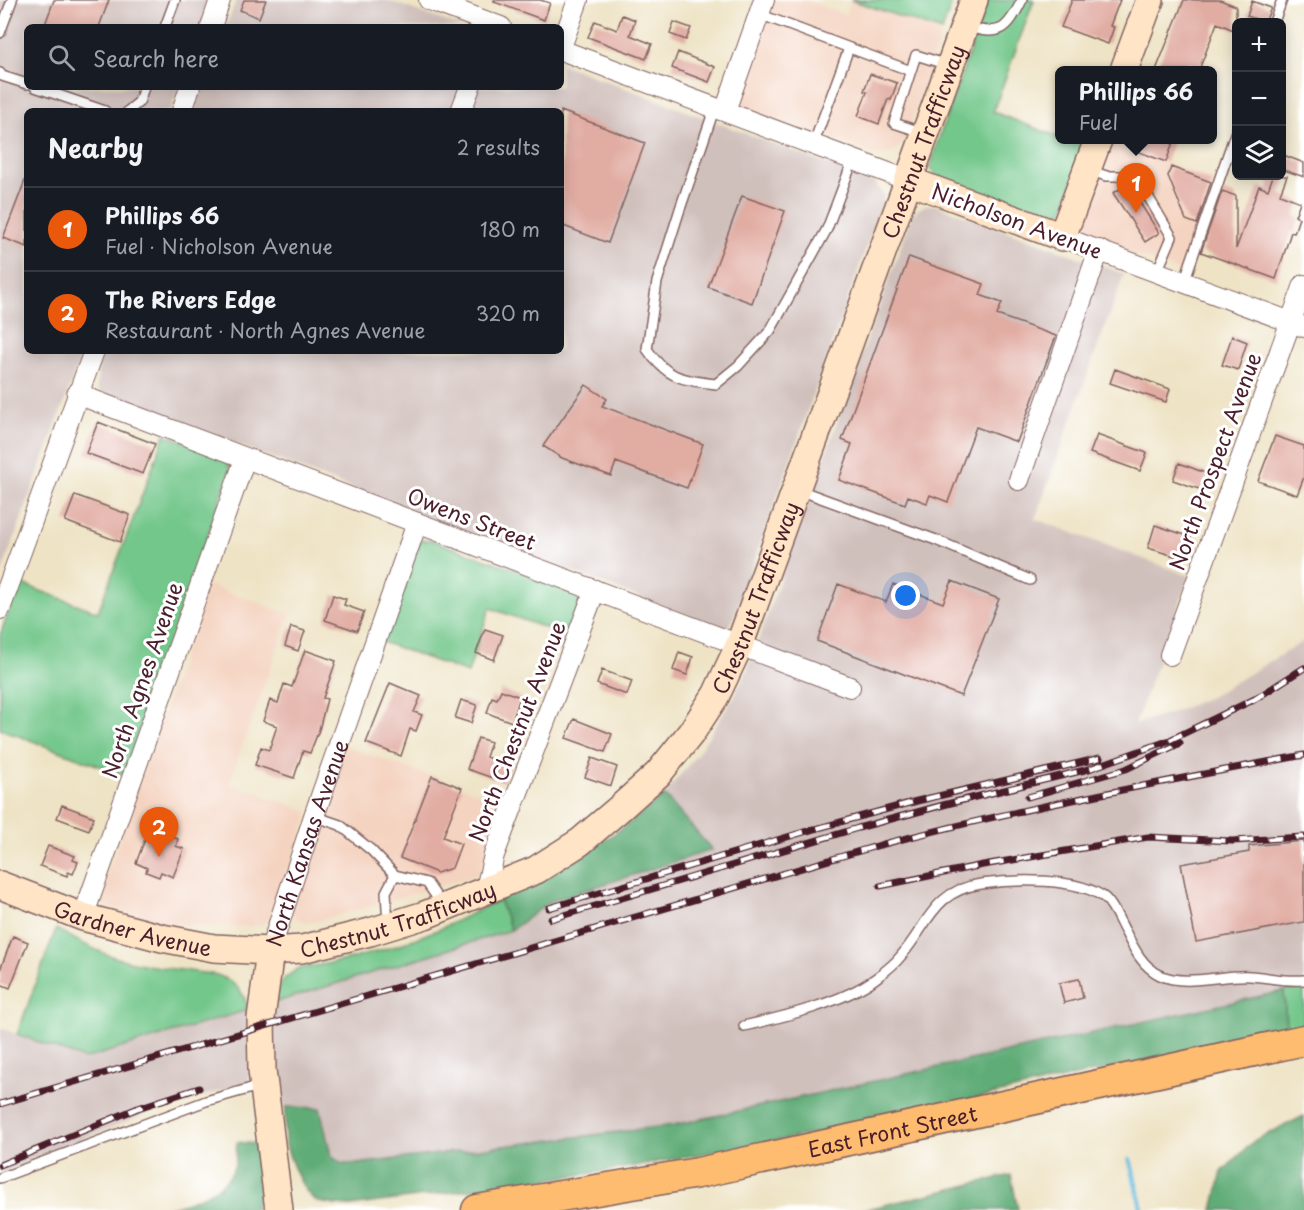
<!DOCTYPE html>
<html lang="en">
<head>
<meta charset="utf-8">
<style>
  body { margin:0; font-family:"Playpen Sans",sans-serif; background:#242831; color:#f1f3f6 }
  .controls { position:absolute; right:18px; top:18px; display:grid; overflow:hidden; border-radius:9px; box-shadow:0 3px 15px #0003 }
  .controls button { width:54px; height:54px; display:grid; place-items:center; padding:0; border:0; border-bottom:2px solid #363941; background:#171b24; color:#f1f3f6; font:30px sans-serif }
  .you { position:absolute; left:906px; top:596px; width:21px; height:21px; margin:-15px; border:4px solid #fff; border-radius:50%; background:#1a73e8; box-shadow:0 0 0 9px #1a73e833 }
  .badge { display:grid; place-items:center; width:39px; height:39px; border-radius:50%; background:#ea580c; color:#fff; font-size:20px; font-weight:700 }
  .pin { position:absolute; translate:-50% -50px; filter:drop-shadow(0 2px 3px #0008) }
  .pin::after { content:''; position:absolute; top:32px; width:21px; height:18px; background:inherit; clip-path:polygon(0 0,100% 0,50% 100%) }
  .popup { position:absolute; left:1055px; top:66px; width:162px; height:78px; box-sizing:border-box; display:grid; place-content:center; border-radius:9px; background:#171b24; filter:drop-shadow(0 2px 4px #0005); font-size:20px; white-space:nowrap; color:#9ea1a6 }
  .popup b { font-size:22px; color:#f1f3f6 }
  .popup::after { content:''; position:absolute; left:50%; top:100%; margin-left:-12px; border:12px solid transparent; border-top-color:#171b24 }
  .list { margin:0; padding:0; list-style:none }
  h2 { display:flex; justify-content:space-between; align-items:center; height:78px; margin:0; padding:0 24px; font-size:26px }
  h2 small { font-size:20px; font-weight:400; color:#9ea1a6 }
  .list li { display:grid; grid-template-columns:39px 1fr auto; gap:18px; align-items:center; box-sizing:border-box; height:84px; padding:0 24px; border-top:2px solid #363941 }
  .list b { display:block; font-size:22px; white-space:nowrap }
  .list p { margin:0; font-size:20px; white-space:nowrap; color:#9ea1a6 }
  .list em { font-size:20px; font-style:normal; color:#9ea1a6 }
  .icon { flex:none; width:33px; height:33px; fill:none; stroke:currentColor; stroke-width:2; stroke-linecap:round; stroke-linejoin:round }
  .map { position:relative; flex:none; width:1304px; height:1210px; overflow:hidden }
  .search { position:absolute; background:#171b24; box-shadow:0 3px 15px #0003; left:24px; top:24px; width:540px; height:66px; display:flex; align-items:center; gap:15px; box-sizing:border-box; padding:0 21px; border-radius:9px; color:#9ea1a6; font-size:22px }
  .panel { position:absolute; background:#171b24; box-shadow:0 3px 15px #0003; left:24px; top:108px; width:540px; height:246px; border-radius:9px }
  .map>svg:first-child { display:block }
  .built { fill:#f4d3c0 }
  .industrial { fill:#d0c0bc }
  .green { fill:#73c78b; stroke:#5e735b; stroke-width:1.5 }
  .forest { fill:#5eac77; stroke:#546651; stroke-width:1.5 }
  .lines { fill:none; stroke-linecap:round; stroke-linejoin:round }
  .stream { stroke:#60bade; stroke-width:5 }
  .building { fill:#e1aca2 }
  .lane-casing { stroke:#836461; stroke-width:12 }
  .street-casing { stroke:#836461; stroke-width:22 }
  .secondary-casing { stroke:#836461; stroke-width:30 }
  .primary-casing { stroke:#836461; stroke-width:33 }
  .lane { stroke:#fff; stroke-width:9 }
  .street { stroke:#fff; stroke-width:20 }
  .secondary { stroke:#ffe4c6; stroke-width:27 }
  .primary { stroke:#febc70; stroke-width:30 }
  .rail-casing { stroke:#4a1f2b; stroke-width:7 }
  .rail { stroke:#fff; stroke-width:4.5; stroke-dasharray:14; stroke-linecap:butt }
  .labels { text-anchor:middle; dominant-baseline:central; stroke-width:6; stroke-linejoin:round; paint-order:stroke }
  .street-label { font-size:21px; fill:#4a1f2b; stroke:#fff }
</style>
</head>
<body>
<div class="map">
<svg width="1304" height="1210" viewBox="0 0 1304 1210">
  <rect width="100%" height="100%" fill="#fff"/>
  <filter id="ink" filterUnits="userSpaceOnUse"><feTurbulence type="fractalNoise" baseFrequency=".0167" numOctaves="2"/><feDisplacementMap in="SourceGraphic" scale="12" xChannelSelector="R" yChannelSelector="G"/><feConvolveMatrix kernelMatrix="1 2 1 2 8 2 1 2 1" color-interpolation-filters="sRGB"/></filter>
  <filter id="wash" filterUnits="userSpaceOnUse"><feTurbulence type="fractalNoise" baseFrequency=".008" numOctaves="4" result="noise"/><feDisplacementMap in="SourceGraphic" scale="24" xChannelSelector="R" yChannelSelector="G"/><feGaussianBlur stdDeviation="1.35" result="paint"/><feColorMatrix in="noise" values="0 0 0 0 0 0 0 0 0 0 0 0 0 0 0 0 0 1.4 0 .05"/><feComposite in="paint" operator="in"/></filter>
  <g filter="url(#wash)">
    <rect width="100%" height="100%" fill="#eee3c5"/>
    <path class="built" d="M774,0H804L846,15L851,1L942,31L905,140L899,147L890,153L877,155L751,110L742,103L741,95Z
      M1113,143L1215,181L1183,273L1086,236L1083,228L1084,221Z
      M208,585L290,614L229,783L309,812L271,917L260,925L248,927L184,925L154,921L105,906L99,897Z
      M345,746L507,803L483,867L477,875L315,922L307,923L295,917L292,911Z"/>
    <path class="industrial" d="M0,0H211L201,27H27V87H179L170,111H27V351H83L0,577Z
      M236,0H387L461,27H226Z
      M561,64L867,179L875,183L882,192L884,197L733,620L726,630L101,393L97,388L98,369L104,351H561V111H466L475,87H561Z
      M203,87H461L452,111H194Z
      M926,205H935L1124,274L1035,519L1190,576L1135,724L1172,713L1210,697L1304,641V987L674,1125L357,1164H342L331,1156L320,1108L277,1105L273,1003L511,930L551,901L712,850L664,795L698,753L733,699L746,674L912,216L917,210Z
      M248,1010L249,1083L157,1109L0,1173V1028L84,1059Z"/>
    <path class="green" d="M851,0H953L942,31Z
      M988,0H1034L993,112L1059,137L1060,140H1067L1086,146L1063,210L1054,217L1048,218L936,176L930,169L936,146Z
      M165,434L221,456L231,469L124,775L0,729V635L19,583L98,612Z
      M425,540H431L585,594L570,637L490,608L468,673L382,642L420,541Z
      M499,900L511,930L273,1003L279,986L284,979L297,969L347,960L396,946L442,928Z
      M56,929C74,939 91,949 111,956C144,967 182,969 217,975C234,981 245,991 248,1010L84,1059L17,1034Z
      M1304,987V1025L1286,1029L1284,991Z"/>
    <path class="forest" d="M664,795L712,850L551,901L511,930L499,900C558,869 615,839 664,795Z
      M1284,991L1286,1029L835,1130L601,1172L350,1206C340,1205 327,1205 317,1201C303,1195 288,1155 285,1140C284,1129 285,1118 286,1107L320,1108L331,1156L342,1164H357L674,1125Z
      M1304,1116V1210H1213L1222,1172L1255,1140Z
      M237,1142L257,1144L260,1192L254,1210H161C183,1204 223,1193 233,1170C237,1162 236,1150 237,1142Z
      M1011,1175L1018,1210H863Z"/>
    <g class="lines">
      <path class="stream" d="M1130,1160L1142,1210"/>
    </g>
    <g id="blocks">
      <path class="building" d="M54,0H109L99,27H44Z
        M244,0H266L259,18L240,10Z
        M494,0H540L550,3L544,20L494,2Z
        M1072,0H1120L1110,26L1114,27L1108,44L1061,27Z
        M1184,0H1220L1236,6V31L1217,23L1199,70H1156Z
        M1252,1L1271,8L1265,22L1247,16Z
        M622,15L635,20L630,35L652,44L646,59L588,37L595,21L617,30Z
        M674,22L691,28L686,40L670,34Z
        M678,52L715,67L709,82L672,68Z
        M870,74L897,83L891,100L888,99L879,124L858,116L867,92L864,91Z
        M561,111L645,143L608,243L561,225Z
        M1138,140H1174L1166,162L1134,150Z
        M1281,154L1304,163V177L1281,169Z
        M1171,167L1211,182L1197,224L1186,220L1168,176Z
        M1273,176H1287L1280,194L1300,202L1295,216L1299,218L1294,233L1291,232L1276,279L1201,252L1222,191L1236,196V249L1259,186L1268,190Z
        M26,178H27V247L3,238Z
        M1128,184L1159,233L1145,242L1113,193Z
        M742,196L785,211L752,303L708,287Z
        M909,257L984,284L980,295L1002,303L997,315L1056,336L1017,442L976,427L948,502L930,495L927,503L908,496L905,504L839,480L852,444L842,440Z
        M1232,336L1247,342L1238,370L1222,365Z
        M1115,369L1170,389L1166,402L1110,383Z
        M586,385L607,399L602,406L703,444L687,488L616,462L611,476L562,458L543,446Z
        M98,422L155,444L143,474L86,453Z
        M1097,435L1147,453L1140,471L1090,453Z
        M1275,436L1304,446V477L1297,495L1258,481Z
        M1179,463L1208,474L1202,490L1173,480Z
        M75,495L130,515L120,542L65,521Z
        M1155,525L1191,537L1184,559L1148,548Z
        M952,581L999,599L961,696L817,641L838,584L886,602L893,584L943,603Z
        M333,595L346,599L344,605L364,612L357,631L325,620Z
        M291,627L305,631L298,651L285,646Z
        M485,629L503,635L494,660L476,653Z
        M305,650L336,661L323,698L327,699L319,730L310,753L303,751L294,778L255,765L261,747L269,750L277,726L263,721L270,700L278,703L284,684L292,687Z
        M679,652L693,657L687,675L673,670Z
        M602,670L632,681L627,695L597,684Z
        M390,683L421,696L414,712L422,715L416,731L410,729L401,756L366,743Z
        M501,690L520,697L512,722L487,713L492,697L497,699Z
        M461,700L477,705L471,723L455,718Z
        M574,719L612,734L605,752L566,738Z
        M478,738L491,742L486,757L510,766L504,782L467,769Z
        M592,758L617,767L611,786L585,777Z
        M432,776L462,788L443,837L461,844L452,868L437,873L400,858Z
        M62,805L94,817L89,830L57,818Z
        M162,833L178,839L176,846L184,849L173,877L161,872L159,877L146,872L147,868L136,863L145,839L158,844Z
        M1304,841V922L1196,942L1181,864L1249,852V846Z
        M48,846L75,856L73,860L78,862L73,874L68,872L67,876L40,866Z
        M13,936L28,942L10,988L0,984V970Z
        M1079,979L1083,998L1064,1003L1059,983Z"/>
    </g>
  </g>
  <g filter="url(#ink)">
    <use href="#blocks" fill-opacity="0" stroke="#836461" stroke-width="1.5"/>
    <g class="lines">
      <g class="lane-casing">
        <path id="lane" d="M759,14L911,71
          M1274,22L1282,0
          M165,27L175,0
          M967,27C1000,36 1007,31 1022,0
          M0,33L12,0
          M0,73L2,76L27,84
          M35,87L105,111
          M715,107L680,209L657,282L647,349C667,379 683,380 716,384L738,366L770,331L827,229L853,160
          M128,111L139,102L144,87
          M924,133L894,123L916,55L948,65
          M813,145L849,48
          M1089,170L1106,176H1136L1172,237L1157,272
          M1184,282L1236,131
          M799,490L936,540L1030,580
          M314,816L340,825L371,850L395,875L427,883L443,906
          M388,924L386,892L395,875
          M744,1026C783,1017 845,1002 876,978C884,972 894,965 900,957C928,926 932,891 981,884C1015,879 1077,877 1105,898C1114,906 1120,923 1126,933C1134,949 1143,967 1160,975C1185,987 1223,974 1250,976C1268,977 1285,982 1304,980
          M0,1178L206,1101L262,1085"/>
      </g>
      <g class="street-casing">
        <g id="street">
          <path d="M429,0L501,27"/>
          <path d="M211,27L220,0"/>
          <path d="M561,47L578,0"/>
          <path d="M561,50L910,181"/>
          <path d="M182,111L190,87"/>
          <path d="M461,111L470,87"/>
          <path d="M725,111L764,0"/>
          <path d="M1062,237L1304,327"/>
          <path d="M77,394L850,687"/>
          <path d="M1019,480L1099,250"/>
          <path d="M0,609L94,351"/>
          <path d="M1170,655L1304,285"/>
          <path d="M486,889L494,855L595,590"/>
          <path d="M83,917L245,459"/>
          <path id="s1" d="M270,951L314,816L417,523"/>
        </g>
      </g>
      <g class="secondary-casing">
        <g id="secondary">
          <path d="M1124,70L1150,0"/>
          <path d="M910,181L1062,237L1098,140"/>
          <path id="s2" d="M0,885L83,917L162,938L214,948L270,951L302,949L370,932L425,915L536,870L580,842L620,808L658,774L691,733L716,695L739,646L974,0"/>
          <path d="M270,951L261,1018L262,1070L279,1210"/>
        </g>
      </g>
      <g class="primary-casing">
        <g id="primary">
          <path id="s3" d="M477,1210L698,1173L1304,1040"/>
        </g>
      </g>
      <use href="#lane" class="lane"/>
      <use href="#street" class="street"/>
      <use href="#secondary" class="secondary"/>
      <use href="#primary" class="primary"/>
      <g class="rail-casing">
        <path id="rail" d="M1252,701L1304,668
          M1028,797L1126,769L1180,743
          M880,886L983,865L1148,837L1232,841L1304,837
          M549,908L804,832L917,801L1100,758
          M551,919L858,828L947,804L1089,769L1170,740L1259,697
          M0,1104L880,845C1020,808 1162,782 1304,755
          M0,1165L138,1108L199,1088"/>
      </g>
      <use href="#rail" class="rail"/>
    </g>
  </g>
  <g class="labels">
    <g class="street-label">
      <text stroke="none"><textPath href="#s2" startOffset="1404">Chestnut Trafficway</textPath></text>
      <text transform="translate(1017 220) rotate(20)">Nicholson Avenue</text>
      <text transform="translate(1214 461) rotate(-70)">North Prospect Avenue</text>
      <text transform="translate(472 518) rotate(21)">Owens Street</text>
      <text stroke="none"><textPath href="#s2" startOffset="918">Chestnut Trafficway</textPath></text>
      <text transform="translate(141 680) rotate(-71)">North Agnes Avenue</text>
      <text transform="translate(516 731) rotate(-69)">North Chestnut Avenue</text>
      <text stroke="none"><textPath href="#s1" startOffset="114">North Kansas Avenue</textPath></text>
      <text stroke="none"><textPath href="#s2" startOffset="412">Chestnut Trafficway</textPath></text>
      <text stroke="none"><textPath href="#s2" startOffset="140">Gardner Avenue</textPath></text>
      <text stroke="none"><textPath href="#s3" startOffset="423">East Front Street</textPath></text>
    </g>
  </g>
</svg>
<div class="controls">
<button>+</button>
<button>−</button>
<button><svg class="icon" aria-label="layers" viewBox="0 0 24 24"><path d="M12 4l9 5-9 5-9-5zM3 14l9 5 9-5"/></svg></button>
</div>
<div class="you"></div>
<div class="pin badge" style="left:1136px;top:213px">1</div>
<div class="popup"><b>Phillips 66</b>Fuel</div>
<div class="pin badge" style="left:159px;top:857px">2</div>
<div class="search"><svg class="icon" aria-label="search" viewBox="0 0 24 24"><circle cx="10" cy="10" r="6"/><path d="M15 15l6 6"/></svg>Search here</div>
<section class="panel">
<h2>Nearby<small>2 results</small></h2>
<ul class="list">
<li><span class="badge">1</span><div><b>Phillips 66</b><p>Fuel · Nicholson Avenue</p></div><em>180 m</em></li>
<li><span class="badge">2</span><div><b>The Rivers Edge</b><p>Restaurant · North Agnes Avenue</p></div><em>320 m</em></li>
</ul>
</section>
</div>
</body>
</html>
